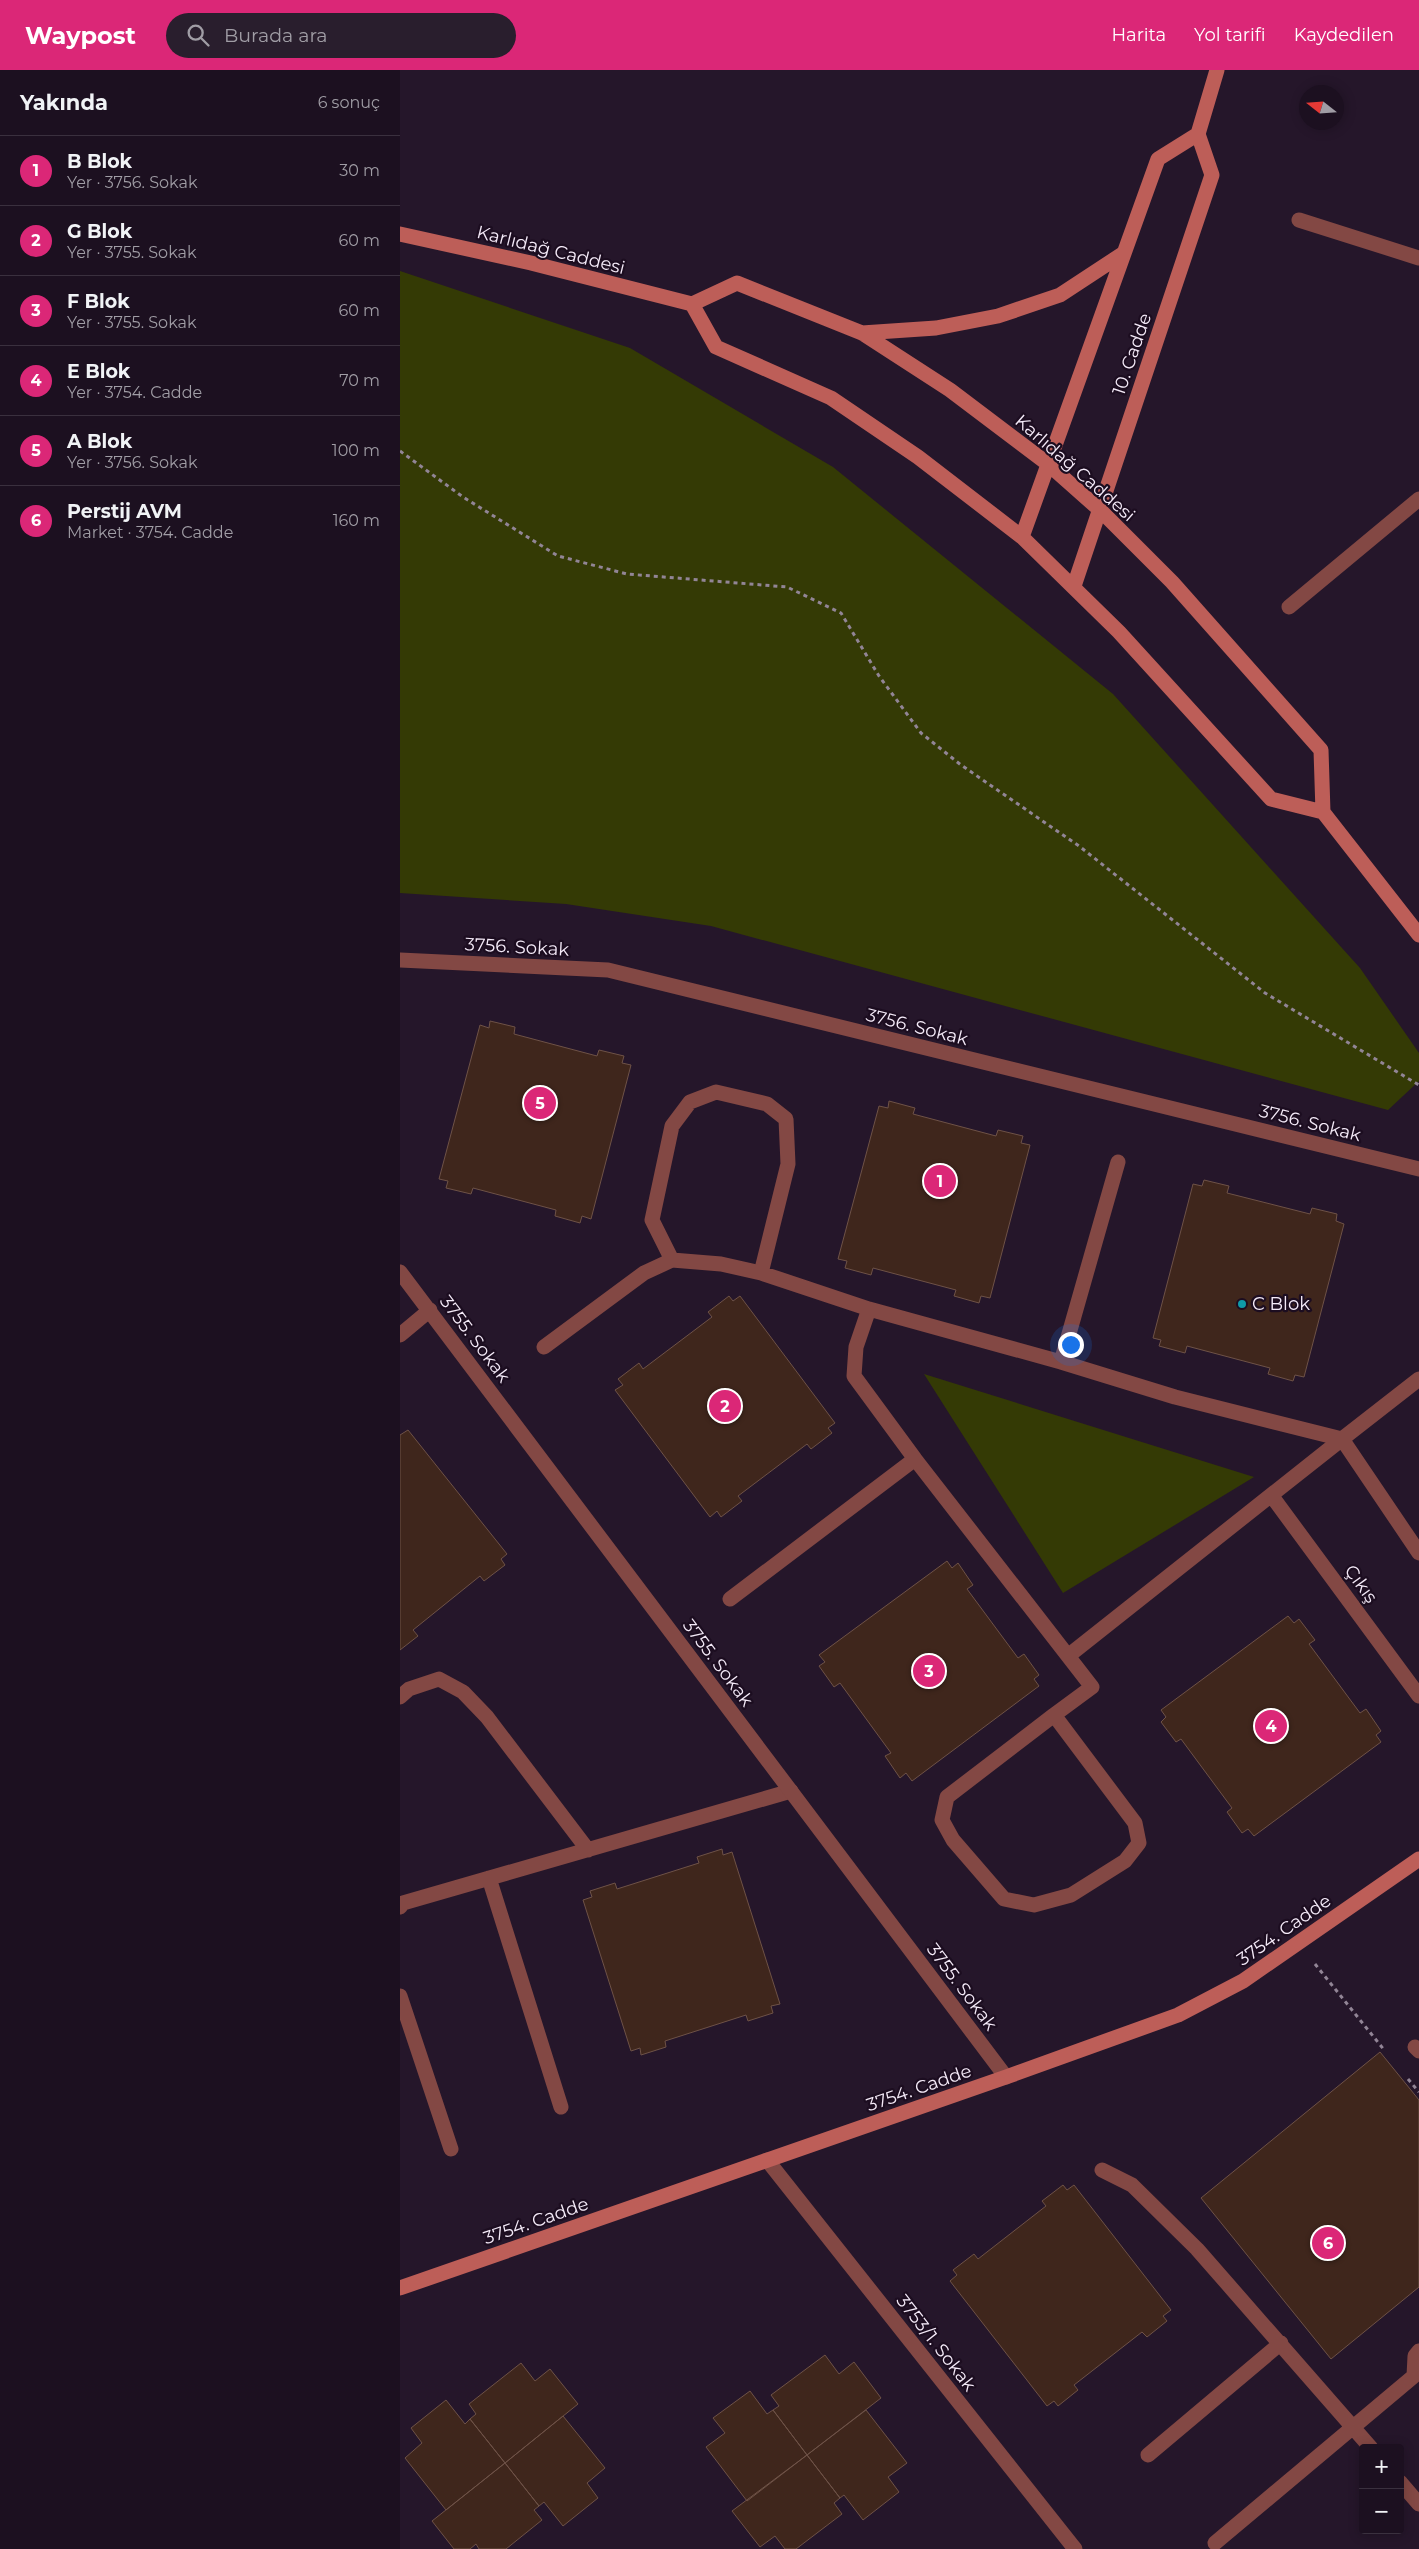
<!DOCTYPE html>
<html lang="tr">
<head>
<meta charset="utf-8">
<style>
  body { margin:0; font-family:Montserrat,sans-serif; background:#291e2d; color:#f1f3f6 }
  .controls { position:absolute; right:15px; bottom:15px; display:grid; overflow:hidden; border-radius:5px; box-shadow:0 2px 12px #0003 }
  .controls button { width:45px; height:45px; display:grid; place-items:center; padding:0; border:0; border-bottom:1px solid #3a303e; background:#1c1020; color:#f1f3f6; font:25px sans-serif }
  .compass { position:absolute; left:899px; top:15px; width:45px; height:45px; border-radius:50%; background:#1c1020; box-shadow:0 2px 12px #0003; rotate:287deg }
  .you { position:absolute; left:670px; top:1274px; width:18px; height:18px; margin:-12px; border:4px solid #fff; border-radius:50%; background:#1a73e8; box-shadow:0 0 0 8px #1a73e833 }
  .badge { display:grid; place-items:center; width:32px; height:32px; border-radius:50%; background:#db2777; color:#fff; font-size:16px; font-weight:700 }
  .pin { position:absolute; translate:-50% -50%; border:2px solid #fff; box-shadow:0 1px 5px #0006 }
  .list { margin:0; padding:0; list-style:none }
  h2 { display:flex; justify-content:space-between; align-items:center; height:65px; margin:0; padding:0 20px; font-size:21px }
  h2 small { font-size:16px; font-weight:400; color:#a09da5 }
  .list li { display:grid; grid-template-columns:32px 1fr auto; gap:15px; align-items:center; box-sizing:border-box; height:70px; padding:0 20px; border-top:1px solid #3a303e }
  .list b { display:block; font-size:19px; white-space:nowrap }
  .list p { margin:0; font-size:16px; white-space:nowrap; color:#a09da5 }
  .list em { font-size:16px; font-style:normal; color:#a09da5 }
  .icon { flex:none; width:28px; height:28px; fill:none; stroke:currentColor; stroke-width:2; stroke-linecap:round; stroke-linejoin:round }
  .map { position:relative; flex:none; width:1019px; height:2479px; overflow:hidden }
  header { display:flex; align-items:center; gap:30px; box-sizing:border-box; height:70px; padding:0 25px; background:#db2777; color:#fff }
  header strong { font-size:24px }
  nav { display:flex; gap:28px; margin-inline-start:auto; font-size:18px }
  .search { width:350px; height:45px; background:#291e2d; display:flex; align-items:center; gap:12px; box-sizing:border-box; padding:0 18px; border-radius:28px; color:#a09da5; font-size:19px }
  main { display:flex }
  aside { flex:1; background:#1c1020 }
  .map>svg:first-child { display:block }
  .green { fill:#343a05 }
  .building { fill:#3f261c; stroke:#6e5247 }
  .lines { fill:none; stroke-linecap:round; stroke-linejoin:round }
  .path { stroke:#928596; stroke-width:3; stroke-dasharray:4 4; stroke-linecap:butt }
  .lane { stroke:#834844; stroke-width:15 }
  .street { stroke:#834844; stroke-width:15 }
  .secondary { stroke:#bd5e58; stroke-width:15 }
  .culture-dot { fill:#0f9aa8; stroke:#1c0d20; stroke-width:2 }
  .labels { text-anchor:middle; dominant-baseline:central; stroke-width:4.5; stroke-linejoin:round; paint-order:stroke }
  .street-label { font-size:18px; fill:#f5ebf9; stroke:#1c0d20 }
  .poi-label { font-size:18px; fill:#f5ebf9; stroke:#1c0d20; text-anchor:start }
</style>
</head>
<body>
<header>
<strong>Waypost</strong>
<div class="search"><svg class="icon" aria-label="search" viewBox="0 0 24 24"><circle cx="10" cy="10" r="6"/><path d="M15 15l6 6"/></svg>Burada ara</div>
<nav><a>Harita</a><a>Yol tarifi</a><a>Kaydedilen</a></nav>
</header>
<main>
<aside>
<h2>Yakında<small>6 sonuç</small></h2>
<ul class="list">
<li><span class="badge">1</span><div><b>B Blok</b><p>Yer · 3756. Sokak</p></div><em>30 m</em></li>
<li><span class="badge">2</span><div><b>G Blok</b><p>Yer · 3755. Sokak</p></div><em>60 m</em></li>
<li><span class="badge">3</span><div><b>F Blok</b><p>Yer · 3755. Sokak</p></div><em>60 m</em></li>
<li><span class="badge">4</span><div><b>E Blok</b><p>Yer · 3754. Cadde</p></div><em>70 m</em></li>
<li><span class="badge">5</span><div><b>A Blok</b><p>Yer · 3756. Sokak</p></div><em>100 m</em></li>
<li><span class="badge">6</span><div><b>Perstij AVM</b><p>Market · 3754. Cadde</p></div><em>160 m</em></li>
</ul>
</aside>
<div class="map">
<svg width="1019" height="2479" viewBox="0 0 1019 2479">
  <rect width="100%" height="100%" fill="#25162a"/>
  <path class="green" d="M0,201L230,278L433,397L713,624L960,898L1019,983V1011L988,1040L311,856L166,834L0,823Z
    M524,1304L854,1407L663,1523Z"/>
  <path class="building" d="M90,951L115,957L114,964L197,986L199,980L224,986L222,993L231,995L191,1149L182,1146L180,1153L155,1146L156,1140L73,1118L71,1124L46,1118L48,1111L39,1109L80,955L89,958Z
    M489,1031L515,1038L513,1044L596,1066L598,1060L623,1066L621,1073L630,1075L590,1228L581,1226L579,1233L554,1226L556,1220L473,1198L471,1205L445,1198L447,1191L438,1189L479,1036L488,1038Z
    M804,1110L829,1116L827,1123L910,1144L912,1138L937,1144L936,1151L944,1154L904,1307L895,1305L893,1311L868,1304L870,1298L787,1276L785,1283L759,1276L761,1270L753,1268L793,1114L802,1116Z
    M329,1226L333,1231L340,1226L435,1353L428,1358L432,1363L411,1379L407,1374L338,1426L342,1431L321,1447L317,1441L310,1447L215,1320L223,1315L218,1309L239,1293L243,1299L312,1247L308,1242Z
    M8,1360L107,1484L101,1489L105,1495L84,1511L80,1506L13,1560L18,1566L0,1580V1365Z
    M547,1491L552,1498L558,1493L573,1515L567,1519L618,1588L624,1584L639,1605L634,1609L639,1616L512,1711L506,1703L500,1708L485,1686L491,1683L440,1613L434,1617L419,1596L425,1592L419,1585Z
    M888,1546L894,1553L899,1549L915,1570L909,1574L960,1643L966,1639L981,1661L976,1665L981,1672L854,1766L848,1759L842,1763L827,1742L832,1738L781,1669L776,1672L761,1652L766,1647L761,1640Z
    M322,1779L323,1785L332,1782L380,1934L371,1936L373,1943L348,1951L346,1945L265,1971L266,1977L241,1985L240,1978L231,1981L183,1830L192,1827L190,1821L215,1813L217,1819L299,1793L297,1787Z
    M980,1982L1019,2030V2217L931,2289L801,2128Z
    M663,2115L667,2120L674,2115L771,2240L763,2246L767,2251L747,2267L742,2262L674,2315L678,2320L658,2336L654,2331L647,2336L550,2211L557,2205L553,2200L574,2184L578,2189L646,2136L642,2131Z
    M425,2285L439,2304L454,2292L481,2328L407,2385L373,2340L379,2336L371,2325Z
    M121,2293L135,2311L150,2299L178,2334L105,2393L70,2349L76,2344L69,2334Z
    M350,2321L367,2344L373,2340L407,2385L347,2431L306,2377L325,2363L313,2348Z
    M46,2330L65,2354L70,2349L105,2393L46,2440L5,2388L22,2373L11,2358Z
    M466,2340L507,2393L488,2407L499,2422L463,2450L444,2425L440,2428L407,2385Z
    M163,2346L205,2398L187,2413L198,2428L163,2456L144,2432L139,2436L105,2393Z
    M407,2385L440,2428L434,2433L442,2444L396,2479H385L375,2466L360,2477L332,2441Z
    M105,2393L139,2436L134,2440L142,2450L106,2479H79L76,2474L70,2479H54L32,2451Z"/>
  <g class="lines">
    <path class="path" d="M0,381L63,427L158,486L227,504L387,517L441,543L479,606L521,663L561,695L679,776L865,923L1019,1015
      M915,1894L985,1981
      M1008,2009L1019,2022"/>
    <path class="lane" d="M272,1190L252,1150L272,1056L290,1032L316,1022L367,1034L386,1049L388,1094L361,1203
      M469,1239L456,1277L454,1306L515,1389L692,1617L654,1645L735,1753L739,1773L725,1791L671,1825L634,1835L604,1829L553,1770L542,1750L547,1727L654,1645
      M144,1277L244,1203L272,1190L321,1194L361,1203L469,1239L661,1292L775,1327L942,1369L1019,1309
      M661,1292L718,1092
      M871,1425L1019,1626
      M330,1529L515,1389
      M668,1586L942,1369L1019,1483
      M0,1627L9,1619L39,1609L63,1622L87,1647L188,1780
      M89,1808L161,2037
      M0,1837L3,1833L391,1721
      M0,1926L51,2079
      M1015,1977L1019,1981
      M702,2100L732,2115L797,2179L971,2378
      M748,2385L881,2273
      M1000,2412L1019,2434
      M815,2473L1014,2306L1015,2286L1019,2281"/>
    <path class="street" d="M899,150L1019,188
      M889,537L1019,429
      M0,890L208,900L1019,1099
      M0,1202L606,2007
      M0,1265L30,1240
      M367,2090L675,2479"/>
    <path class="secondary" d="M798,64L817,0
      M0,164L131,193L292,234
      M337,213L462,263L550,320L648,394L700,440L772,512L921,680L923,742L871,729L719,562L622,467L518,387L431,328L316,277L292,234Z
      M462,263L536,258L598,246L660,225L724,183
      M622,467L758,89L798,64L812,105L674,516
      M923,742L1019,865
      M0,2218L606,2007L778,1945L843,1911L1019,1789"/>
  </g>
  <circle class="culture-dot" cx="842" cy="1234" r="5"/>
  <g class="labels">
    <g class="street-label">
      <text transform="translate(151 180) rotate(14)">Karlıdağ Caddesi</text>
      <text transform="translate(732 284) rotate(-71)">10. Cadde</text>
      <text transform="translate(675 398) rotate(41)">Karlıdağ Caddesi</text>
      <text transform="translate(117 877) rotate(3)">3756. Sokak</text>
      <text transform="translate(517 957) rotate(14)">3756. Sokak</text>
      <text transform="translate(910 1053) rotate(14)">3756. Sokak</text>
      <text transform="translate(75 1269) rotate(53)">3755. Sokak</text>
      <text transform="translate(961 1514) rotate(54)">Çıkış</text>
      <text transform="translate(318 1593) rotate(53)">3755. Sokak</text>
      <text transform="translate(884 1860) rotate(-35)">3754. Cadde</text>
      <text transform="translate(562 1917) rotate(53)">3755. Sokak</text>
      <text transform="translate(519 2018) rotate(-19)">3754. Cadde</text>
      <text transform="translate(136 2151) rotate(-19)">3754. Cadde</text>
      <text transform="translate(536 2273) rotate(52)">3753/1. Sokak</text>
    </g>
    <g class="poi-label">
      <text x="852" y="1234">C Blok</text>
    </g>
  </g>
</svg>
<div class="controls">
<button>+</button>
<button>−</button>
</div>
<svg class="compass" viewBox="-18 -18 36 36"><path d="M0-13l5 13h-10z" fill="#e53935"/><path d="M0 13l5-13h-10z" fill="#a09da5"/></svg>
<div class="you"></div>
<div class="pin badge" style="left:540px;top:1111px">1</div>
<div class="pin badge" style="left:325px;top:1336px">2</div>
<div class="pin badge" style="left:529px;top:1601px">3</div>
<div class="pin badge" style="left:871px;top:1656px">4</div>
<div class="pin badge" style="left:140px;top:1033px">5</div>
<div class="pin badge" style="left:928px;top:2173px">6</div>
</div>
</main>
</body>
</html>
